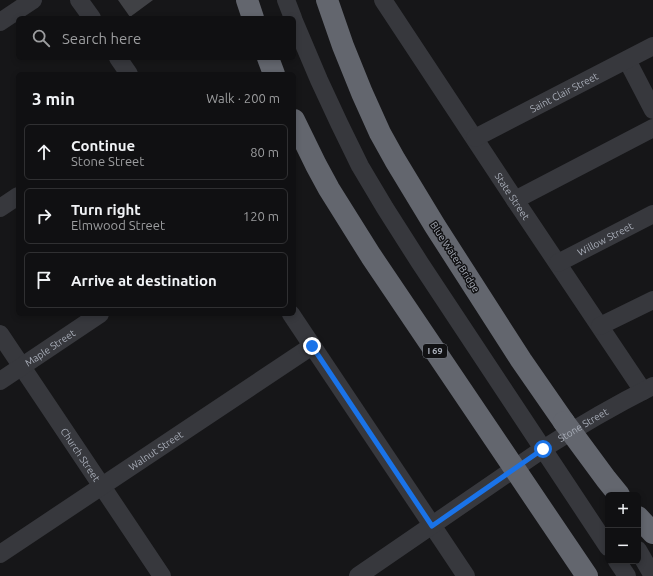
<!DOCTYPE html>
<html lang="en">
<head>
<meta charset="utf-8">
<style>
  body { margin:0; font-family:Ubuntu,sans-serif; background:#1e1e20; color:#f1f3f6 }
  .controls { position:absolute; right:12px; bottom:12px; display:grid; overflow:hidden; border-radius:6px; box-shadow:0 2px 6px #0003 }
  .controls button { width:36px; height:36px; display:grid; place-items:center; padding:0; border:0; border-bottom:1px solid #303032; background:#101012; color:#f1f3f6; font:20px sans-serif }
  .stop { position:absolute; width:12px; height:12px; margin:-9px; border:3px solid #1a73e8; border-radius:50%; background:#fff }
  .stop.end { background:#1a73e8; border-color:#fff; box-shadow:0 1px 4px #0008 }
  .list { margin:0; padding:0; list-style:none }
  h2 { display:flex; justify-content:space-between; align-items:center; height:52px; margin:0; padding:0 16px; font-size:17px }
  h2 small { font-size:13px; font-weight:400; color:#9c9d9f }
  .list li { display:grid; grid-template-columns:26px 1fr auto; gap:12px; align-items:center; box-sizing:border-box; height:56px; margin:0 8px 8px; padding:0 8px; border:1px solid #303032; border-radius:6px }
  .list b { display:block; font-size:15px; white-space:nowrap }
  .list p { margin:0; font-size:13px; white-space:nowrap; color:#9c9d9f }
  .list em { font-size:13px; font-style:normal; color:#9c9d9f }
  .icon { flex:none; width:22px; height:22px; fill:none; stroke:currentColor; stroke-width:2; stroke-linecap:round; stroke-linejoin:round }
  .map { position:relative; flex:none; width:653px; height:576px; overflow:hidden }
  .search { position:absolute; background:#101012; box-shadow:0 2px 6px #0003; left:16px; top:16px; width:280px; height:44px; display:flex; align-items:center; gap:10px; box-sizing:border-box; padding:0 14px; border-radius:6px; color:#9c9d9f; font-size:15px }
  .panel { position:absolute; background:#101012; box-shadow:0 2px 6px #0003; left:16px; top:72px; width:280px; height:244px; border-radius:6px }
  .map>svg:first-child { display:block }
  .building { fill:#404145 }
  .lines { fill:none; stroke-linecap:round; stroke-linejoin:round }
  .minor { stroke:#37383d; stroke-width:18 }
  .highway { stroke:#63666e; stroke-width:22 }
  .highway-bridge { stroke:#63666e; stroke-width:22 }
  .route { stroke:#1a73e8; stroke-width:5 }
  .labels { text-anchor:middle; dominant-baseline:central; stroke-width:3; stroke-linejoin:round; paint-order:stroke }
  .shield { fill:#111113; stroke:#7b7e86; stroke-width:1 }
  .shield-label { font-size:9px; font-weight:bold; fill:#a8adb8 }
  .street-label { font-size:10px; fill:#a8adb8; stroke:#111113 }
</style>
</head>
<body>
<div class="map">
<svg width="653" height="576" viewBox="0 0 653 576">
  <rect width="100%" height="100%" fill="#161618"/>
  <path class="building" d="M118,0H153L130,17Z"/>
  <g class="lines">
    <g class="minor">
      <path d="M79,0L92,18"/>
      <path d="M286,0L293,18"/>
      <path id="s1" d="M383,0L515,200L643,391"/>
      <path d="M294,21L319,80L339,123L360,166L385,208L420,263L608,547"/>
      <path d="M0,22L33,0"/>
      <path d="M118,58L129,74"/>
      <path d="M627,60L653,110"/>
      <path id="s2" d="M475,138L653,46"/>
      <path d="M515,200L653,128"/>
      <path d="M0,208L18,196"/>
      <path id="s3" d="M558,263L653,214"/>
      <path d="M291,314L466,576"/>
      <path d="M600,326L653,300"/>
      <path id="s4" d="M0,334L162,576"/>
      <path id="s5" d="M0,381L100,314"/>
      <path d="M638,550L653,576"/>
      <path id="s6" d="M0,554L312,346"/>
      <path d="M617,561L627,576"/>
      <path id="s7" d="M358,576L543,449C579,426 615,405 653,386"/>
    </g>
    <path class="highway" d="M247,0L253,18
      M327,0L343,46L362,93L380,133L395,160L435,226L521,360L564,422
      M268,58L274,74
      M638,517L653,533"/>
    <path class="highway-bridge" d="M294,120L316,165L329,189L371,256L587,576
      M564,422L606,479L619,495"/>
  </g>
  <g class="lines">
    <path class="route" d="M312,346L432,526L543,449"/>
  </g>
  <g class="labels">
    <rect class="shield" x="423" y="344" width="24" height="14" rx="3"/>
    <g class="shield-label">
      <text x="435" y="351">I 69</text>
    </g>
    <g class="street-label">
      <text stroke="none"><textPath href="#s2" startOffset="100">Saint Clair Street</textPath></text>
      <text stroke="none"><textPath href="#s1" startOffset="235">State Street</textPath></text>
      <text stroke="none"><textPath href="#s3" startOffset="53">Willow Street</textPath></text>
      <text transform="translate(455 257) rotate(57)">Blue Water Bridge</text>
      <text stroke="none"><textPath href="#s5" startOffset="60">Maple Street</textPath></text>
      <text stroke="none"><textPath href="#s7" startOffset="271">Stone Street</textPath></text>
      <text stroke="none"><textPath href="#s6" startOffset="187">Walnut Street</textPath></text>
      <text stroke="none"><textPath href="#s4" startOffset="145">Church Street</textPath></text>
    </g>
  </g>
</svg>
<div class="controls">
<button>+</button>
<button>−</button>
</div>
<div class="stop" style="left:543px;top:449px"></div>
<div class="stop end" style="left:312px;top:346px"></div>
<div class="search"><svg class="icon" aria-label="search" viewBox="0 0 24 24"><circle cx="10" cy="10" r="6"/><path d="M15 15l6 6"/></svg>Search here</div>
<section class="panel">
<h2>3 min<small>Walk · 200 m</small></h2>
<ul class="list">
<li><svg class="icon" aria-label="ahead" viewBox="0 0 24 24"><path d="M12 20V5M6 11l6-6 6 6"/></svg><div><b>Continue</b><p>Stone Street</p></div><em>80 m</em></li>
<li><svg class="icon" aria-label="right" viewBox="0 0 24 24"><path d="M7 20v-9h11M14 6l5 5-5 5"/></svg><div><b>Turn right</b><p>Elmwood Street</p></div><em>120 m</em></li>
<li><svg class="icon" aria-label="arrive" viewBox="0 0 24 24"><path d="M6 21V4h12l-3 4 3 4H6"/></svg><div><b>Arrive at destination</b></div></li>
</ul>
</section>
</div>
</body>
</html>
